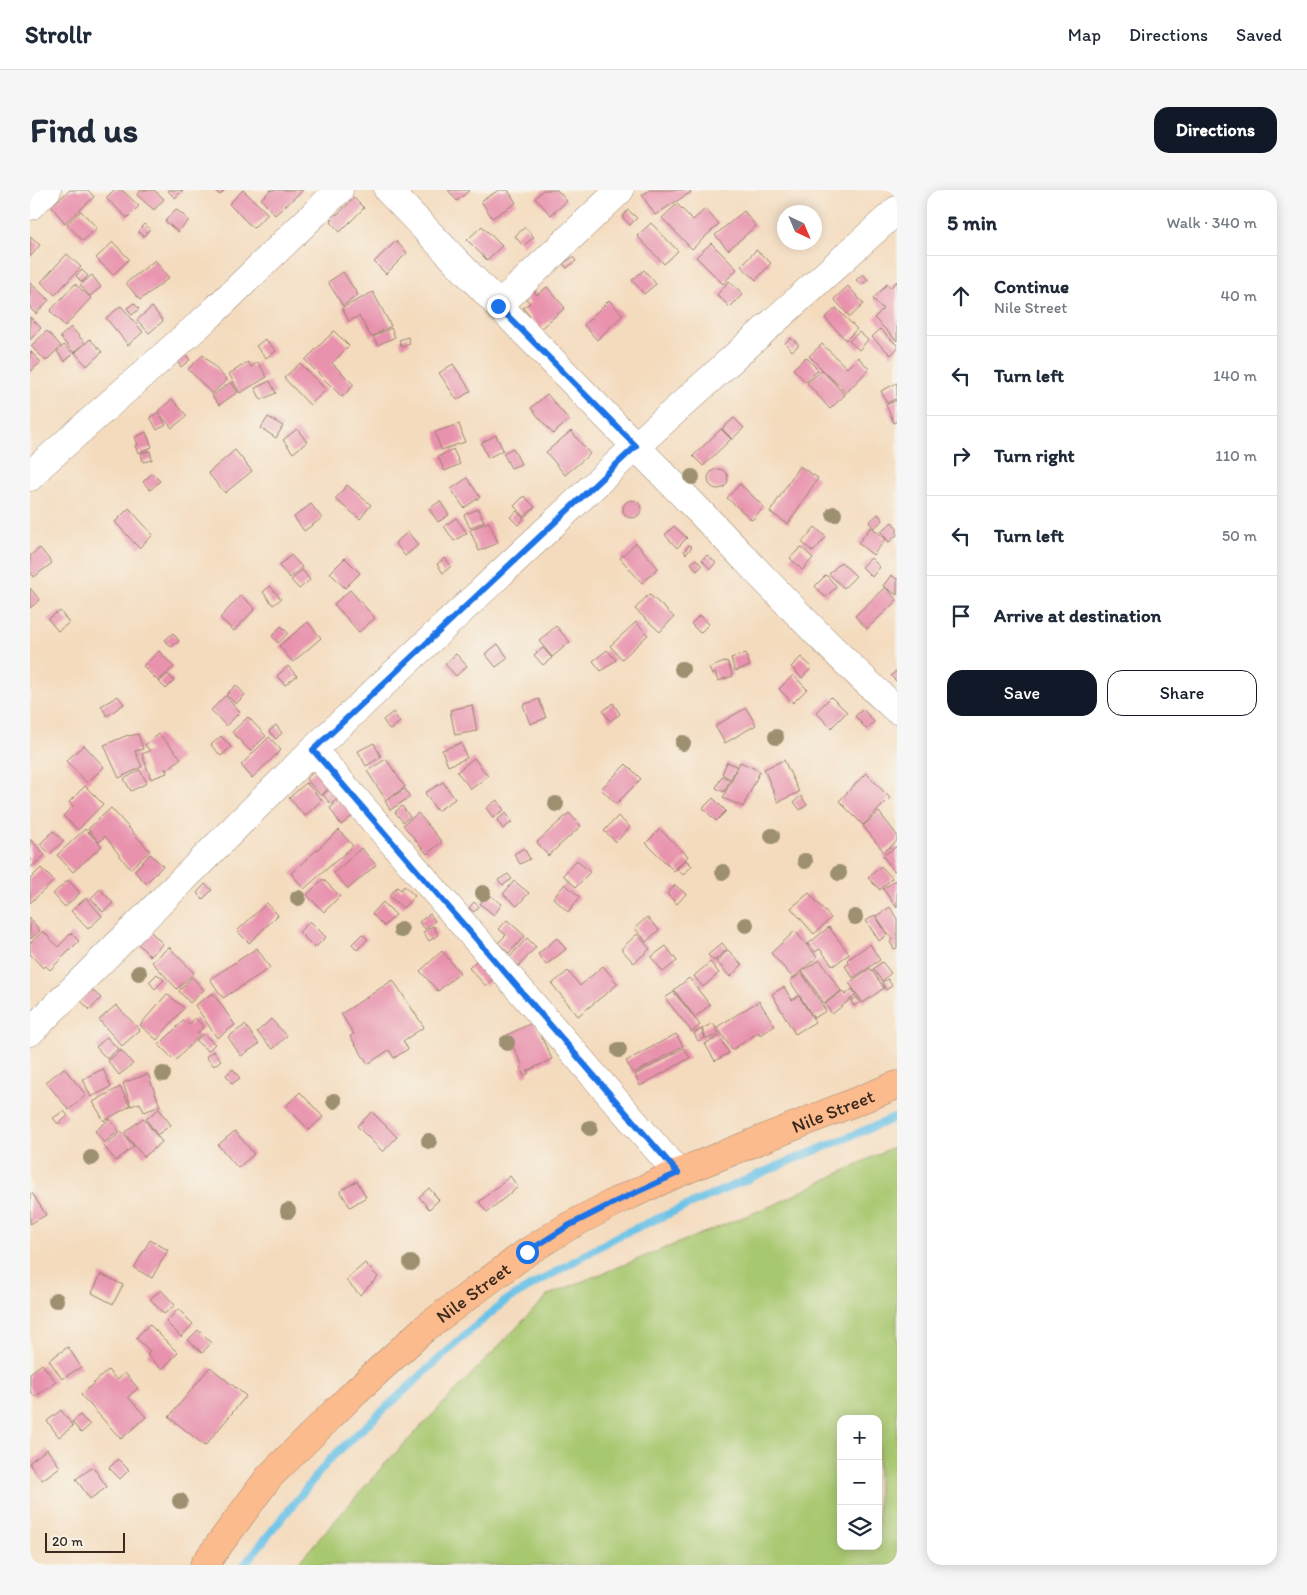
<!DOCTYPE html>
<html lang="en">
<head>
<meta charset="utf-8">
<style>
  body { margin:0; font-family:Itim,sans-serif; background:#f6f6f7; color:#1f2937 }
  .controls { position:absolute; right:15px; bottom:15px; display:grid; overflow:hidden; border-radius:10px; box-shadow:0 2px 12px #0003 }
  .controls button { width:45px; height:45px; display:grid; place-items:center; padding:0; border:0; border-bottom:1px solid #e0e1e3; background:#fff; color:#1f2937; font:25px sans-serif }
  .compass { position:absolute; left:747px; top:15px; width:45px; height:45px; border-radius:50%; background:#fff; box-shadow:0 2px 12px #0003; rotate:136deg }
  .scale { position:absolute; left:15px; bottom:12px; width:80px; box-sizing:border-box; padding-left:5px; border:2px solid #3b2a1e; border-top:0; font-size:14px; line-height:18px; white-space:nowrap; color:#3b2a1e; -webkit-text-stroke:4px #f7f3e8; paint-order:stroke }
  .stop { position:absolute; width:15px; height:15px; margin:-11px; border:4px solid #1a73e8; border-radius:50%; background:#fff }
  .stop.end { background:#1a73e8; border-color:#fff; box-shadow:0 1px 5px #0008 }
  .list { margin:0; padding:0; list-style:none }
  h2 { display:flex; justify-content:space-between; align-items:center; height:65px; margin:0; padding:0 20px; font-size:21px }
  h2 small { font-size:16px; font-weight:400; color:#747a83 }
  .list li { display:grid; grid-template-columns:32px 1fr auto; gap:15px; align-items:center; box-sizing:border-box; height:80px; padding:0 20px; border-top:1px solid #e0e1e3 }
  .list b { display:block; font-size:19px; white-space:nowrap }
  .list p { margin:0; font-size:16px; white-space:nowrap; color:#747a83 }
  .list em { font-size:16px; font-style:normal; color:#747a83 }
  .actions { display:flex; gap:10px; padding:15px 20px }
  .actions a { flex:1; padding:11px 0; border:1px solid #111827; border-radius:15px; text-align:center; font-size:18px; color:#111827 }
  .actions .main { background:#111827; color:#fff }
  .icon { flex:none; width:28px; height:28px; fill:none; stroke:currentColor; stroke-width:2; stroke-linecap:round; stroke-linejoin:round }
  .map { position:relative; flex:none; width:867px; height:1375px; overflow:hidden; border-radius:15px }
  header { display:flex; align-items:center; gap:30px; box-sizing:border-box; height:70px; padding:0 25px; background:#fff; border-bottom:1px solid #e0e1e3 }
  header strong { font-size:24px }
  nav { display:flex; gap:28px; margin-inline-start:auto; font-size:18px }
  .intro { display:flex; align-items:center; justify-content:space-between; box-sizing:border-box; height:120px; padding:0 30px }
  h1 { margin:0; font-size:35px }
  .button { padding:12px 22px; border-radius:15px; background:#111827; color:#fff; font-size:18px; font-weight:700 }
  main { display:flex; gap:30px; padding:0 30px }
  aside { flex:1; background:#fff; border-radius:15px; box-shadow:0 2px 12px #0003 }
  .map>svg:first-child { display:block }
  .green { fill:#a8c86f; stroke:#727946; fill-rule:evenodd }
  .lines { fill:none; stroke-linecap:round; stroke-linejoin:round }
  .stream { stroke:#6ac2e7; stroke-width:8 }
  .building { fill:#e892ad }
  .street-casing { stroke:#98826e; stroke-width:29 }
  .primary-casing { stroke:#98826e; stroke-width:29 }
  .street { stroke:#fff; stroke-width:28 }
  .primary { stroke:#fbbb8d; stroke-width:28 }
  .tree { fill:#9d9071 }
  .route { stroke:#1a73e8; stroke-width:6 }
  .labels { text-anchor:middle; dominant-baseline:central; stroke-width:4; stroke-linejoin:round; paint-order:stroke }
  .street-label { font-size:19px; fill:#3b2a1e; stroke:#f7f3e8 }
</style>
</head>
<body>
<header>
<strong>Strollr</strong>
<nav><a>Map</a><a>Directions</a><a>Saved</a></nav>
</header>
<div class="intro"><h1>Find us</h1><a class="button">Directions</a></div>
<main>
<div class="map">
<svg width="867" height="1375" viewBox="0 0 867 1375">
  <rect width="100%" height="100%" fill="#f7f3e8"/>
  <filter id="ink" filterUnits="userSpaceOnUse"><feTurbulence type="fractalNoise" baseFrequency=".02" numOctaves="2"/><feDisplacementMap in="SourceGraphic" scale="10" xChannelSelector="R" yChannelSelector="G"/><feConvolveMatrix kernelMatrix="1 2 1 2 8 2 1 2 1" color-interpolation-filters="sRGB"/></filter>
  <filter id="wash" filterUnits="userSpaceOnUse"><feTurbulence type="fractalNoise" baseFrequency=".0096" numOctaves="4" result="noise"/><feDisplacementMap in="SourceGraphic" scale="20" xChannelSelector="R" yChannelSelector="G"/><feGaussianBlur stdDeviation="1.12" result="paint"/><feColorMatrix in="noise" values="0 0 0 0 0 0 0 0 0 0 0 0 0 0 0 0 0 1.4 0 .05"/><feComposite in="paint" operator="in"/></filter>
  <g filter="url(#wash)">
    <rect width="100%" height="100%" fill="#f4dbbe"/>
    <path class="green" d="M867,955V1375H266L353,1276L518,1105L746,1014ZM811,1229H848V1356H811Z"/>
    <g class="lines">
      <path class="stream" d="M214,1375L300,1269L435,1145L474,1112L586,1047L736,981L867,927"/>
    </g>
    <g id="blocks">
      <path class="building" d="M40,0H58L64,7L35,33L21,16Z
        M84,0H92L109,16L97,28L76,8Z
        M111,0H124L134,9L124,20L107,5Z
        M137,0H153L145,8Z
        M184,0H195L190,5Z
        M213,0L238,24L223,38L199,14Z
        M241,0H273L245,25L231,9Z
        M418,0H440L427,11Z
        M469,0H478L486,13L462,28L451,11Z
        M513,0H527L537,11L521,25L505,8Z
        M620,0H660L661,2L625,25L612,5Z
        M324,8L334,18L310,42L301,32L303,30L301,28L305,23L307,25Z
        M647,14L663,30L675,19L689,34L662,59L632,28Z
        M146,19L159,30L148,42L135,31Z
        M598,20L607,28L600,35L592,27Z
        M51,21L67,38L53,51L37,34Z
        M714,21L726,36L698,60L685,45Z
        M621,33L648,61L634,74L607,46Z
        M114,34L120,39L114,46L108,42Z
        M452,36L472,56L457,70L437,50Z
        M495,37L504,47L493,56L485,46Z
        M0,47L10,55L0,67Z
        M366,51L377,63L356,84L344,72Z
        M83,52L99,69L83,85L66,68Z
        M681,53L707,79L693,94L666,67Z
        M726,60L741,73L726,90L711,76Z
        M37,64L51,77L25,105L11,92Z
        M543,67L546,71L537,78L533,74Z
        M125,70L139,88L110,110L96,93Z
        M52,80L58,86L52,92L46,86Z
        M614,80L626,94L614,104L602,90Z
        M313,82L328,105L313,116L298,92Z
        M833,84L838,90L831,95L826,90Z
        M62,85L71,97L60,106L50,95Z
        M699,91L713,104L700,117L687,105Z
        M867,91V151L844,128L853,119L843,109L857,94L860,98Z
        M0,93L19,110L6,124L0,118Z
        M45,94L61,108L35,136L20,121Z
        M818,96L834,114L820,127L804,109Z
        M517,97L535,118L510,139L493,118L500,113L493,105L502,98L507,105Z
        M343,102L361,136L341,147L329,126L319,131L312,118Z
        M579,110L593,125L567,150L554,135Z
        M104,113L109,119L102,125L97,118Z
        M91,116L113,142L98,155L76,128Z
        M122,117L133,131L119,143L107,130Z
        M806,118L827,139L816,150L795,128Z
        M0,127L11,138L0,150Z
        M41,137L55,153L44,163L30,147Z
        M361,138L365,147L348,155L343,147Z
        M850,139L867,155V159L861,165L842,147Z
        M17,141L31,156L16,171L1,156Z
        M304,141L319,156L302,173L324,195L312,207L275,170Z
        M829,142L838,150L829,160L819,151Z
        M378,147L380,154L372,157L369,150Z
        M761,148L769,155L762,161L755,153Z
        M60,149L72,162L57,176L45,163Z
        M235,149L246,161L236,168L226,156Z
        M792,154L817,178L828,167L839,179L816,203L779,166Z
        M34,155L43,164L35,171L27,162Z
        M0,161L11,172L0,182Z
        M155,163L160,170L151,177L146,170Z
        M173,165L197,190L182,204L158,179Z
        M776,167L788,180L776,192L763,179Z
        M218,172L221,177L228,172L237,187L210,203L199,184Z
        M270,173L296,200L280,215L254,188Z
        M423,174L441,201L427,210L409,183Z
        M792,180L815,205L800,219L777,193Z
        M240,191L246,203L231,210L225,198Z
        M201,192L208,202L189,215L182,206Z
        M867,193V208L857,213L851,201Z
        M517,204L539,230L523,244L501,218Z
        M142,209L157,226L142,238L129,223L136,235L127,240L120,227L129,222L128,221Z
        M867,210V231L864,233L856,215Z
        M238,227L253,236L246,248L231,238Z
        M704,228L714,238L702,249L692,239Z
        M429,234L435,252L411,260L405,242Z
        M267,239L277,252L263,263L253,250Z
        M691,239L701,249L673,276L663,266Z
        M541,241L560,264L535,285L516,262Z
        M116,242L122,257L108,263L105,256L108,255L105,247Z
        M466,245L473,260L458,268L451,253Z
        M483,258L491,274L481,278L473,263Z
        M423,259L430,274L415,281L408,267Z
        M205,260L222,281L195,303L178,283Z
        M120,261L122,270L113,272L111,263Z
        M769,276L788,288L758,334L740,322Z
        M678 289a10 10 0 1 1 20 0a10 10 0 1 1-20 0Z
        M122,283L130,291L120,300L113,292Z
        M437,288L450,307L434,318L421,299Z
        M710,294L734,317L722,330L697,308Z
        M317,295L341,315L330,329L305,309Z
        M494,306L505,317L494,327L484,316Z
        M593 319a9 9 0 1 1 18 0a9 9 0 1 1-18 0Z
        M410,311L419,325L408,332L399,319Z
        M281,314L292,328L274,341L264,327Z
        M99,318L123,345L109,358L85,332Z
        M448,319L454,332L440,338L434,325Z
        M487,321L494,329L488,335L480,327Z
        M848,324L853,330L844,338L839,332Z
        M426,328L437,343L424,351L414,336Z
        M459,332L468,353L449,361L440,340Z
        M862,332L867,338V345L859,352L851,342Z
        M644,336L657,348L647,358L635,345Z
        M785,337L796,347L783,362L772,352Z
        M841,337L856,349L843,365L828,353Z
        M378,342L388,355L375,366L365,353Z
        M606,353L628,378L612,393L590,368Z
        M659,355L662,357L656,364L654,361Z
        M771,357L783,368L772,380L760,368Z
        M10,358L22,373L4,387L0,381V366Z
        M261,365L272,377L260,388L249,376Z
        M677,365L686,373L680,379L672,370Z
        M315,368L330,383L315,398L300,383Z
        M415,368L421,376L413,383L407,374Z
        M841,368L850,377L842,387L832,377Z
        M666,369L672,376L667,381L661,373Z
        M811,372L826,386L814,398L799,384Z
        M272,380L280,390L269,399L261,390Z
        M796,385L807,397L795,407L785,396Z
        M861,385L867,389V405L853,396Z
        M240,396L251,409L243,415L233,402Z
        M855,397L867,410L837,439L825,426Z
        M0,398L10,410L0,418Z
        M320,400L345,428L329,442L304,414Z
        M619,404L644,427L630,442L605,419Z
        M211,405L225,419L204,441L190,428Z
        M30,421L39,433L28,441L18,429Z
        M670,425L679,434L670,443L661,434Z
        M278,432L291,448L263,472L249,456Z
        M606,432L618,445L592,469L580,456Z
        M251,436L258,443L248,453L242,446Z
        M526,436L540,452L522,467L509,451Z
        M143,443L149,451L141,457L135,450Z
        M468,454L478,468L466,477L455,464Z
        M513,458L522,468L513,475L504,465Z
        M577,460L586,470L571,481L563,471Z
        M129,461L144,477L128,491L113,476Z
        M716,463L720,476L705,481L701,468Z
        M426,464L437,476L426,486L415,474Z
        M771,467L782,477L772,488L761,477Z
        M697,471L703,486L688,491L685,483L682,485L679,478Z
        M258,476L267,486L255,495L247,486Z
        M867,480V492L861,486Z
        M138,484L144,491L136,499L129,492Z
        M763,485L777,499L763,513L749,499Z
        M206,495L215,505L206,514L196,505Z
        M88,506L94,514L77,526L71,516Z
        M195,506L210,522L196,536L181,520Z
        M801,507L817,522L801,538L786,522Z
        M509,509L516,528L500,534L493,515Z
        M583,513L590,524L580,531L573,521Z
        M442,515L447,541L425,545L420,520Z
        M716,518L726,535L695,553L685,536Z
        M833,519L844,532L836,539L825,526Z
        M363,522L370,532L360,540L353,530Z
        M218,527L236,546L220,561L202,542Z
        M246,535L252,543L246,549L239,541Z
        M108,544L113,559L105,561L112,577L89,588L74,555L98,545L99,546Z
        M129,544L151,568L137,580L135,578L137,583L121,589L112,564L120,561L115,555Z
        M191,546L201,557L191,566L181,555Z
        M239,547L251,560L222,588L211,575Z
        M344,553L351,567L336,576L328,561Z
        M431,553L437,568L418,576L412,560Z
        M54,555L74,577L57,593L36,571Z
        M444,568L458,586L441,599L427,582Z
        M356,569L375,597L356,610L337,581Z
        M754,570L769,602L748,612L734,579Z
        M697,572L707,576L701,589L692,584Z
        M710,572L730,581L713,617L693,608Z
        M596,574L611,589L586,614L571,599Z
        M287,579L302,594L291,606L276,589Z
        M110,580L117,593L101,601L94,589Z
        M836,583L860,608L833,635L809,611Z
        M692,586L700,590L694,602L686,598Z
        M413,592L425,609L407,621L395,603Z
        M276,593L292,610L275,626L259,608Z
        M55,596L73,614L48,640L33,626L43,616L39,612Z
        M302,597L310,607L301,614L293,605Z
        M375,599L380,607L360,620L355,611Z
        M771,606L777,615L770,620L764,612Z
        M683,608L696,621L686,631L673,618Z
        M311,609L323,626L311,635L300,618Z
        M467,610L474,620L463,628L456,618Z
        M372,616L380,627L373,632L365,622Z
        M81,618L120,661L100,679L75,646L69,652L58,639Z
        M849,622L867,645V651L854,662L833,636Z
        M388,623L412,652L397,664L373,635Z
        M476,623L482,632L473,639L467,630Z
        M539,623L551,636L518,666L507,652Z
        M588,626L600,637L586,652L574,641Z
        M55,639L72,656L43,682L27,665Z
        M630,639L658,666L644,681L616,653Z
        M309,640L323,656L274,699L261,683Z
        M23,641L34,651L20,664L10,654Z
        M0,649L15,665L0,678Z
        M867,656V679L864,681L853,666Z
        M331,658L346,675L318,699L304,683Z
        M494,658L500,669L490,674L484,664Z
        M120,664L133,676L116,693L104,681Z
        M547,670L560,682L546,697L533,685Z
        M656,670L662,676L653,685L647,679Z
        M851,676L862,688L850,700L838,688Z
        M11,678L24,691L0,713V689Z
        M478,684L482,689L473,695L468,690Z
        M293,689L310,706L294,722L277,705Z
        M867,689V718L853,699Z
        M38,690L50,703L35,717L23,704Z
        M484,691L499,703L487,716L473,704Z
        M175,694L182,700L173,709L167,703Z
        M535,694L550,707L538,722L523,708Z
        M645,695L656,704L647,714L637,704Z
        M374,696L385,706L373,718L359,706L367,697L371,700Z
        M70,699L83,713L73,722L61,708Z
        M779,703L801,728L784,744L761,718Z
        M458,704L472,714L464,725L450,714Z
        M56,708L72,726L58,739L41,721Z
        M353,712L366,725L354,736L342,724Z
        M444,712L449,717L444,722L439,718Z
        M237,713L248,725L219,753L207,741Z
        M860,717L867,729V758L864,759L860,752L862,750L846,726Z
        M400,724L405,731L395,739L389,732Z
        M845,725L857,745L849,751L836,731Z
        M617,727L629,740L616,752L605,738Z
        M0,728L10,741L0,749Z
        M477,730L495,746L479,763L468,753L476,745L469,739Z
        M280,731L296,747L285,758L269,742Z
        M403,736L408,745L399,751L393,742Z
        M799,737L819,764L803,776L790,759L785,762L778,754Z
        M118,739L133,754L120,766L106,752Z
        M13,741L28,757L41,743L49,751L20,780L16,776L13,778L0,764V753Z
        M765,741L787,767L763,788L741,763Z
        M332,744L338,749L327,760L322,754Z
        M607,744L620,759L604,773L591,759Z
        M497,748L506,757L489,776L479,768Z
        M527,748L536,759L516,775L508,764Z
        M692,753L697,759L684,771L678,765Z
        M840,754L850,770L823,788L815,776L820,773L817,770Z
        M636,756L647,771L633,782L621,767Z
        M139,757L164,783L147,799L122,772Z
        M227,758L240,778L193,808L180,789Z
        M698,760L712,775L700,787L686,771Z
        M412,761L430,783L408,801L390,781Z
        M447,770L463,788L456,796L439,778Z
        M790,770L811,801L794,813L772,781Z
        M680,772L689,783L673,797L664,786Z
        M852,772L861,783L852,791L843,779Z
        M573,776L588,794L548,826L522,794L538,781L550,796Z
        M840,778L854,798L833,813L819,793Z
        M772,783L796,821L784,828L760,791Z
        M127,784L134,790L125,799L119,792Z
        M162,787L174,800L160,813L149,801Z
        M659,788L680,815L665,827L644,800Z
        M858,789L862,796L856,800L852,792Z
        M363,790L394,837L373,851L378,859L364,868L359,860L338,874L320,846L324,844L311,824Z
        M754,797L762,810L769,806L785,832L765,844L742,804Z
        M822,799L826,805L802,824L795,814L812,801L815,805Z
        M62,800L71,808L60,820L51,811Z
        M644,802L670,835L662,842L635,808Z
        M183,803L205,835L187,848L165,815Z
        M137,804L154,818L127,850L110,835Z
        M827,807L830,812L824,816L821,811Z
        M729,811L745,836L730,845L729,842L702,860L687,837Z
        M86,815L110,840L92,856L69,830Z
        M165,828L174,837L167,843L170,845L145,871L129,855L154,830L159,835Z
        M241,829L257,846L243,859L227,842Z
        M504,832L522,869L497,881L499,883L494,886L490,878L493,876L477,845Z
        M683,833L689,844L677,849L672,839Z
        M215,835L229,854L211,866L198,847Z
        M671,839L675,848L668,851L664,843Z
        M173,844L185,854L178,861L166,851Z
        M646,844L653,856L603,884L596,871Z
        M689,846L699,863L685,871L675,854Z
        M77,847L88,859L77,869L66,857Z
        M654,858L660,868L610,896L605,885Z
        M91,860L103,874L89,885L78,871Z
        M183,861L191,870L184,876L176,867Z
        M34,878L56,905L39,920L16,892Z
        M73,879L81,897L61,907L53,889Z
        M203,879L210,888L202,894L196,885Z
        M118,884L130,916L114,922L110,913L101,916L93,893Z
        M90,897L100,916L74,931L63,912Z
        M270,902L293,927L279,940L256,916Z
        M129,919L141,935L127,945L116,929Z
        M34,921L38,926L28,934L23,928Z
        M342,922L367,947L353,962L327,936Z
        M113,928L132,952L114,967L94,943Z
        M80,929L89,941L74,953L65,941Z
        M205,941L224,964L208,978L188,955Z
        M91,942L104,956L86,971L74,956Z
        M480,986L488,997L457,1022L449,1012Z
        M327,991L336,1007L320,1017L310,1001Z
        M399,998L409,1010L399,1019L389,1007Z
        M2,1003L16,1025L0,1034V1004Z
        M120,1050L138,1060L122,1088L104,1078Z
        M335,1073L348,1087L330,1105L316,1090Z
        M71,1084L93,1095L83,1114L62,1103Z
        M131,1100L145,1115L134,1124L120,1109Z
        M148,1119L163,1134L151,1147L136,1132Z
        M119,1134L148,1163L132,1179L117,1165L120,1161L106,1148Z
        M168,1140L181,1153L172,1163L158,1150Z
        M38,1157L51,1177L32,1189L19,1170Z
        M12,1174L26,1192L5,1207L0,1200V1183Z
        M180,1177L216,1206L175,1256L139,1227Z
        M78,1180L87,1190L95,1183L108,1198L98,1207L116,1227L91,1249L51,1205Z
        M31,1220L43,1236L29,1247L17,1231Z
        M50,1225L60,1235L51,1243L42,1232Z
        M17,1259L30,1277L12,1290L0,1275V1272Z
        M88,1269L99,1280L90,1289L79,1278Z
        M63,1277L77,1297L60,1309L46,1289Z"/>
    </g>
  </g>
  <g filter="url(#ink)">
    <use href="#blocks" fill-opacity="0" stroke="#98826e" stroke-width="1"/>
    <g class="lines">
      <g class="street-casing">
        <path id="street" d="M358,0C462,109 567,217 672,324C736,390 798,458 867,520
          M0,16L17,0
          M468,116L590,0
          M0,287L11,275L181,124L309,0
          M283,560L648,983
          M0,842L283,560L606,256L867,20"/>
      </g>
      <g class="primary-casing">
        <g id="primary">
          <path id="s1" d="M174,1375L239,1287L326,1201L394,1139L497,1062L539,1036L585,1012L648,983L867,895"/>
        </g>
      </g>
      <use href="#street" class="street"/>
      <use href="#primary" class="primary"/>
    </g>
    <g class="tree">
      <circle cx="662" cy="287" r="8"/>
      <circle cx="804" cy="324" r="8"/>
      <circle cx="652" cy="479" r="8"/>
      <circle cx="746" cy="547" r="8"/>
      <circle cx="653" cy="553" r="8"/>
      <circle cx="526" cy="614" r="8"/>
      <circle cx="742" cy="646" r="8"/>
      <circle cx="775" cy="671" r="8"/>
      <circle cx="693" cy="682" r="8"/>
      <circle cx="809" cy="683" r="8"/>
      <circle cx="453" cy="703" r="8"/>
      <circle cx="268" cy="708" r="8"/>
      <circle cx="825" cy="727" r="8"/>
      <circle cx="716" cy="735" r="8"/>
      <circle cx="371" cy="740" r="8"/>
      <circle cx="109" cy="783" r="8"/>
      <circle cx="477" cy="853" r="8"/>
      <circle cx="589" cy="860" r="8"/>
      <circle cx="133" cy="884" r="8"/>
      <circle cx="304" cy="911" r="8"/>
      <circle cx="560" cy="938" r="8"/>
      <circle cx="399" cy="951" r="8"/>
      <circle cx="61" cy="968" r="8"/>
      <circle cx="258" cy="1021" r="8"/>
      <circle cx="381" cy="1073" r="8"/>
      <circle cx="26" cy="1110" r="8"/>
      <circle cx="150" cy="1311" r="8"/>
    </g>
  </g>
  <g class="lines" filter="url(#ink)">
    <path class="route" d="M468,116L606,256L283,560L648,983L585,1012L538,1036L497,1062"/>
  </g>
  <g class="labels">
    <g class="street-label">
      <text stroke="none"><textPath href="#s1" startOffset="790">Nile Street</textPath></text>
      <text stroke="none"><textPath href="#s1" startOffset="385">Nile Street</textPath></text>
    </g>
  </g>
</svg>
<div class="controls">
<button>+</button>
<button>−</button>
<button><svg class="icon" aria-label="layers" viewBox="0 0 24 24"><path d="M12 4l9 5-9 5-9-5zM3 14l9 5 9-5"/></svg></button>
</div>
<svg class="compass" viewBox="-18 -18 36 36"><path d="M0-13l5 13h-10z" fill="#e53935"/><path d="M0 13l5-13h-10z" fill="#747a83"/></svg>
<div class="scale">20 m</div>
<div class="stop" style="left:497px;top:1062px"></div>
<div class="stop end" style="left:468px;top:116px"></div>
</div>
<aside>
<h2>5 min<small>Walk · 340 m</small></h2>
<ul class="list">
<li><svg class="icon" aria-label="ahead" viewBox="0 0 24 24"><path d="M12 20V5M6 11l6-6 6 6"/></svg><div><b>Continue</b><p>Nile Street</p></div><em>40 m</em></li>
<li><svg class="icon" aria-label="left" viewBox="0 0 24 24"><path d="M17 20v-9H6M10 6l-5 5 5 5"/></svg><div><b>Turn left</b></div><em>140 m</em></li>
<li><svg class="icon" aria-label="right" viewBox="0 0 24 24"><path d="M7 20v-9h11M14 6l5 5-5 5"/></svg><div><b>Turn right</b></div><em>110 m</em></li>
<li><svg class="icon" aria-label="left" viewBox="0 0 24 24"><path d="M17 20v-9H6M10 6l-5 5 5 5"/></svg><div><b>Turn left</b></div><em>50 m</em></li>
<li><svg class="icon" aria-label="arrive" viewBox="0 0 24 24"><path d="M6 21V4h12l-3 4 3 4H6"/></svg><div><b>Arrive at destination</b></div></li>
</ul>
<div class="actions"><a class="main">Save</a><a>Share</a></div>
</aside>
</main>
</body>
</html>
